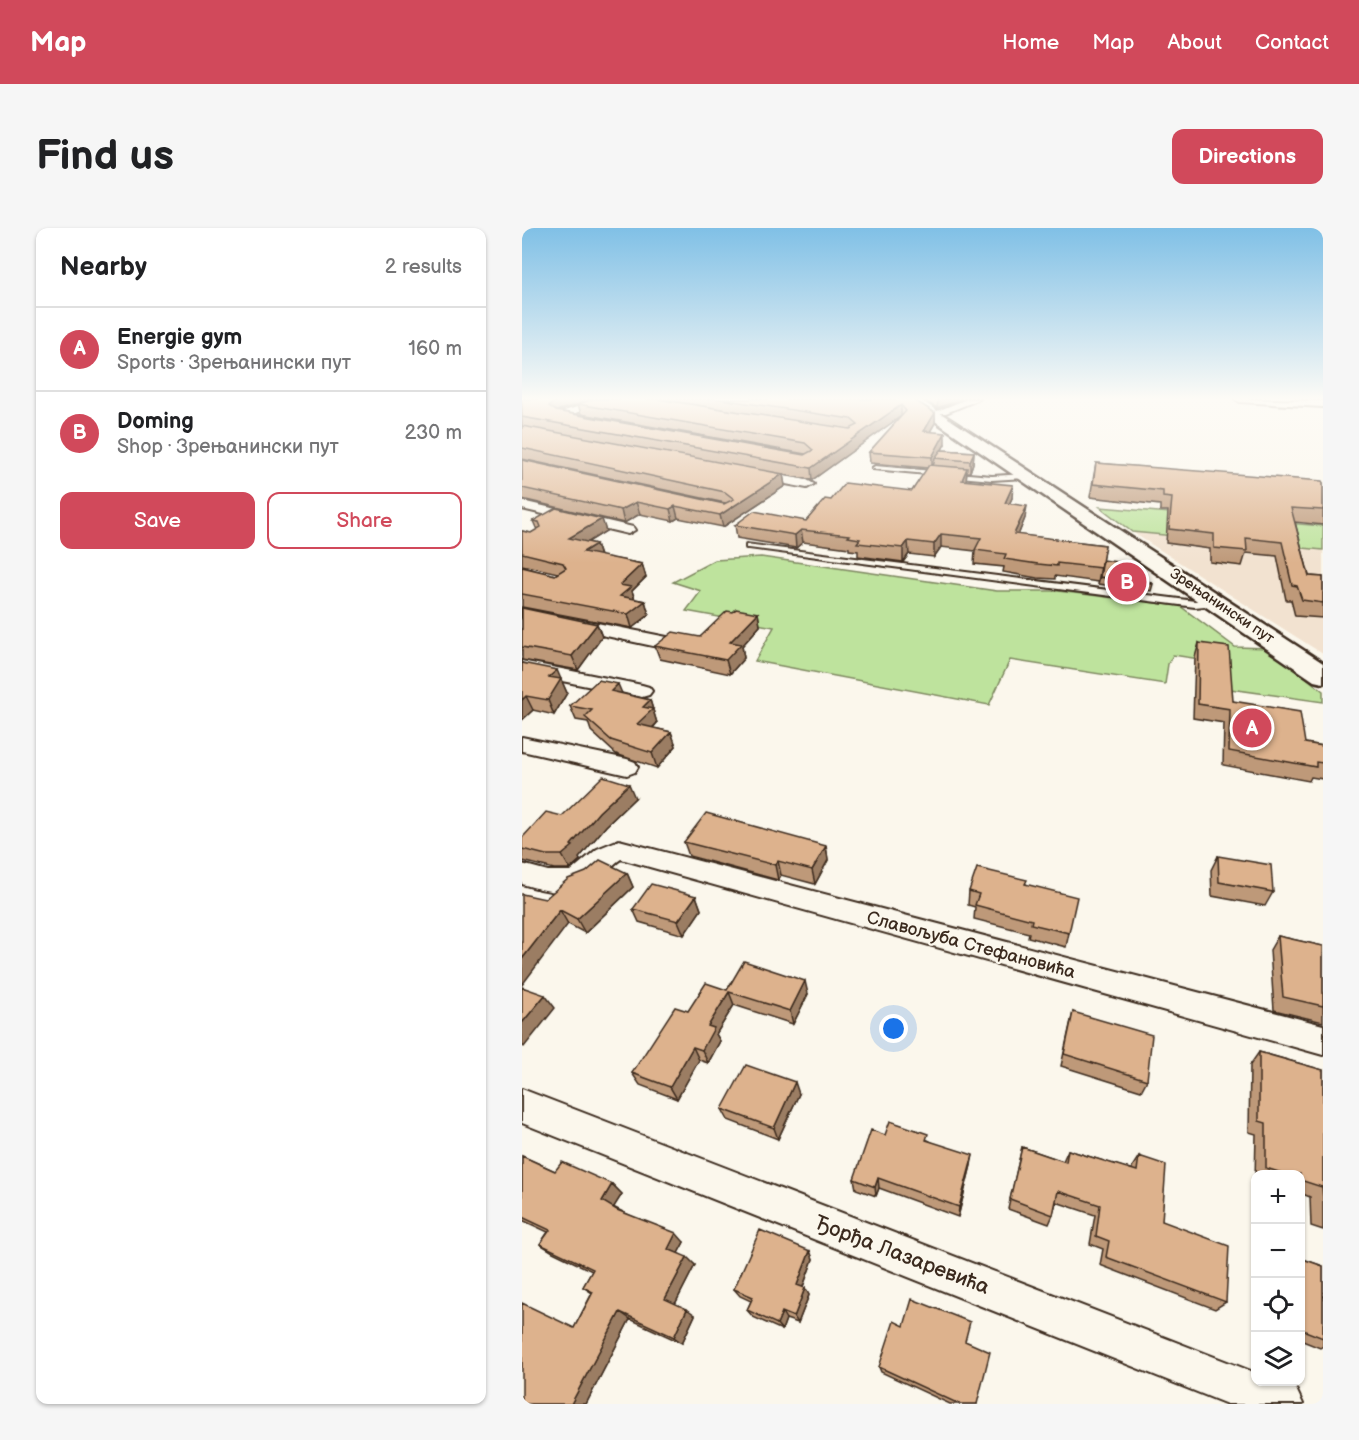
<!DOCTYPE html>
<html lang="en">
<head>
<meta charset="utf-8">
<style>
  body { margin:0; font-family:"Balsamiq Sans",sans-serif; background:#f6f6f6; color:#202124 }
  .controls { position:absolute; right:18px; bottom:18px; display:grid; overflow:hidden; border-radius:12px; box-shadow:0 2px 4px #0004 }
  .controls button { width:54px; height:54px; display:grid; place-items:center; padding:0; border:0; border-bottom:2px solid #e0e0e0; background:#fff; color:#202124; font:30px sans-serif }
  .you { position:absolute; left:372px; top:801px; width:21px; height:21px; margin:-15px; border:4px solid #fff; border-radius:50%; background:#1a73e8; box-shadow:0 0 0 9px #1a73e833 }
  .badge { display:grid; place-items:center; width:39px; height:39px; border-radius:50%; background:#d1495b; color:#fff; font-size:20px; font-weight:700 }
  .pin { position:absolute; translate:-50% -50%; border:3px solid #fff; box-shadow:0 2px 6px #0006 }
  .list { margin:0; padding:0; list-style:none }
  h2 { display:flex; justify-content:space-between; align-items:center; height:78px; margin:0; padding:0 24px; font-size:26px }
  h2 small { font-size:20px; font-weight:400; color:#757577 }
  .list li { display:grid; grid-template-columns:39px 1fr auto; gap:18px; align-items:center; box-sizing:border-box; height:84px; padding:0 24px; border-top:2px solid #e0e0e0 }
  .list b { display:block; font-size:22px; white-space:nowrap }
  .list p { margin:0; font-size:20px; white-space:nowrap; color:#757577 }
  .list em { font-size:20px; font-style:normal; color:#757577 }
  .actions { display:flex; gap:12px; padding:18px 24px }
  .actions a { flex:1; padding:14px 0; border:2px solid #d1495b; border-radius:12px; text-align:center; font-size:21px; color:#d1495b }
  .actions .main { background:#d1495b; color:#fff }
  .icon { flex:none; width:33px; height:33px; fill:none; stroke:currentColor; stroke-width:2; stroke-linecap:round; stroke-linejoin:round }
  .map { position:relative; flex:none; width:801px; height:1176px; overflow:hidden; border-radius:12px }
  header { display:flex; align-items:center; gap:36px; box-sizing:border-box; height:84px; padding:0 30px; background:#d1495b; color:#fff }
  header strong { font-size:28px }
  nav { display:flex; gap:33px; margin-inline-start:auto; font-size:21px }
  .intro { display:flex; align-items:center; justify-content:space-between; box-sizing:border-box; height:144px; padding:0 36px }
  h1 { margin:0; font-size:42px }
  .button { padding:15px 27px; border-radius:12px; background:#d1495b; color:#fff; font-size:21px; font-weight:700 }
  main { display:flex; gap:36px; padding:0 36px }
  aside { flex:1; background:#fff; border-radius:12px; box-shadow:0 2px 4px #0004 }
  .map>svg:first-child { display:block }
  .built { fill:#f2e2d0 }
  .green { fill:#bee39d; stroke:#7c865e; stroke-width:1.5 }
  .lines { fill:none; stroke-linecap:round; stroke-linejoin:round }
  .lane-casing { stroke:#3b2a1e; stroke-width:4 }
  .street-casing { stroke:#3b2a1e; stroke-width:4 }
  .secondary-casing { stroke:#3b2a1e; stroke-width:5 }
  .lane { fill:#fbf7ec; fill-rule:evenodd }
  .street { fill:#fbf7ec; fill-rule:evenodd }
  .secondary { fill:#fbf7ec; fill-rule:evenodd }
  .wall { fill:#be9979; stroke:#3b2a1e; stroke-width:1.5; fill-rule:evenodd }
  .shaded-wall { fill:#9b7d63; stroke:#3b2a1e; stroke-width:1.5 }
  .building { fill:#ddb28d; stroke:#3b2a1e; stroke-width:1.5 }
  .labels { text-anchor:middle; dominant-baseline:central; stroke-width:4.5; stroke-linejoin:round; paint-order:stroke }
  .far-street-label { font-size:15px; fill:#3b2a1e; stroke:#fbf7ec }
  .street-label { font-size:18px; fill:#3b2a1e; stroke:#fbf7ec }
  .near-street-label { font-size:21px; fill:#3b2a1e; stroke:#fbf7ec }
</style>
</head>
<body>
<header>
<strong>Map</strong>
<nav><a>Home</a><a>Map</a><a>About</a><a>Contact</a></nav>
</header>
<div class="intro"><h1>Find us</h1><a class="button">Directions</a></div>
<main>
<aside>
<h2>Nearby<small>2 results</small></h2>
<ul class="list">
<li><span class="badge">A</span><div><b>Energie gym</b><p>Sports · Зрењанински пут</p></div><em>160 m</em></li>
<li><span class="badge">B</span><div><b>Doming</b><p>Shop · Зрењанински пут</p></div><em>230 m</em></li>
</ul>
<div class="actions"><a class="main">Save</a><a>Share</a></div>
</aside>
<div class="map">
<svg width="801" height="1176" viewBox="0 0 801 1176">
  <rect width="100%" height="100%" fill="#fbf7ec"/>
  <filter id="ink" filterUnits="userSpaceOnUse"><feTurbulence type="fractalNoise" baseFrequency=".0167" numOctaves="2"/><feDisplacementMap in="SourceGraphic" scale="12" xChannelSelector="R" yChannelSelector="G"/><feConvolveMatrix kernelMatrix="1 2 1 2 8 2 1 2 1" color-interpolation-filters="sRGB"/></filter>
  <g filter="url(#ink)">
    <path class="built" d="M610,304L801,322V426Z"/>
    <path class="green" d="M578,279L801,298V322L610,304Z
      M239,329L475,363H536L658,378L713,419L746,420L801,463V474L694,459L691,433L651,427L646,436L643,456L488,432L467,477L233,433L252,399L164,383L179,363L151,354L193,332Z"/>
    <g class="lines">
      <g class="lane-casing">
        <path id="lane" d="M353,238L470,248L504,246L507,248L504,250L470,252L351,241L350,240Z
          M224,316L673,373L693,371L697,374L693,377L673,379L227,320H224Z"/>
      </g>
      <g class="street-casing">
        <path id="street" d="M81,171H95L0,203V196Z
          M445,171H458L424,185H416L415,183Z
          M713,171L801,173V179L718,174Z
          M231,242L285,252L292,256L285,260L226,249L225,246L226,243Z
          M0,273L111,299L113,302L106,306L0,281Z
          M0,380L145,409L151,411L154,415L151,419L145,421L0,390Z
          M0,433L120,457L127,459L130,463L127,467L120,469L0,445Z
          M0,509L105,531L113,534L116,539L113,544L105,547L0,523Z
          M97,612L801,797V827L99,631C88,638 81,649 70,656C48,670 23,663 0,656V636L26,643H49L75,621Z
          M0,861L734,1145V1154H757L774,1161L781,1176H705L0,895Z"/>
      </g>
      <g class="secondary-casing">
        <path id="secondary" d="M381,171H397L801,435V455L792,453Z"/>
      </g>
      <use href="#lane" class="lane"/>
      <use href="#street" class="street"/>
      <use href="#secondary" class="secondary"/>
    </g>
    <path class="wall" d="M0,171L303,198L138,171H391L413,185V195L408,204L423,216L420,222L452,224L451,235L448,244H445L444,253L490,270L487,276L503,290L496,307L583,317L576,354L533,348V351L515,350L481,344L482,339L452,336L453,323L419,319L412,329L387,326L381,334L336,328V323L327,322V320L281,314L274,320L215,310L213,297L284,293L309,272L390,263L406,240L348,235L347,224L379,188L290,252L261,247L263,258L201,299L156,290L151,293L118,286L102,295L0,271V232L202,276L203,275L0,231ZM56,176L59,186L284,226L282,227L36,183L37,182Z
      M400,171H441L415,180Z
      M574,235L801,255V297L773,294L787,348L801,349V390L773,388L769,372H764L755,328L724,325L720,338L688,334V321L644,315L646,283H638V277L568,269Z
      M11,293L84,303L66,314L74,316L78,328L120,336L124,349L110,363L113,371L123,373L127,387L110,400L0,379V339L33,347L36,345L0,337V303L9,305L15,302Z
      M578,349L631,356L629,363L576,356Z
      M0,380L75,396L80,409L56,442L0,432Z
      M211,384L236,385L238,398L220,418L222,430L208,446L138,431L133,418L178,409Z
      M677,415L711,473L783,515L801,518V551L789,549L787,553L701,537L702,495L671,490L673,429Z
      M0,435L41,456L45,465L32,487L11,482L0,492Z
      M100,465L128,472L135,495L131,500L149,504L154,518L135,540L94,526L69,503L66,494L54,492L48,478Z
      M113,570L84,598L57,630L58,632L48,641H32L1,633L0,631V610L40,588Z
      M162,614L304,618L306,632L293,656L259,647L256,652L167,628Z
      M696,628L751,664L743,678L690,668L689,642Z
      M105,645L111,659L63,705L46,696L23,671Z
      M504,656L547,705L544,719L506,709L507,705L452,691L453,679L446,677L447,663Z
      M174,668L179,682L162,707L117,694L111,681Z
      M756,708L801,718V794L752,782L748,722Z
      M205,762L286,766L271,796L212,777L194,806L198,813L186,835L177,832L155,871L118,857L110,845L166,783Z
      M551,784L625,852L619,863L539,838L548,797Z
      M737,824L801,842V1002L789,998L788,969L778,965V946H734L733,951L734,906L727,904L728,837Z
      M277,866L256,911L206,892L200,881Z
      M363,907L406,912L449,937L436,989L357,960L354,968L334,961L332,951Z
      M500,919L541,933L546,922L610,942V939L617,928L640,993L704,1074L693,1081L578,1037L581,1021L568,1016L573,987L534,974L531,987L527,996L486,981Z
      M0,928L33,943L90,956L100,966L91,979L162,1014L156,1025L173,1037L153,1076L173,1087L160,1115L108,1091L64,1176H0L52,1100L70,1065L61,1059L70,1043L31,1024L18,1016L26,1004L0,992Z
      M288,1023L291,1031L281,1059L283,1060L287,1067L276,1095L264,1091L260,1102L231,1089L225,1082L229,1073L218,1068L212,1061Z
      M778,1030L801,1038V1118L798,1120L778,1112Z
      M382,1098L443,1113L455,1176H428L359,1144L357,1139Z"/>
    <path class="shaded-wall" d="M38,171H75L37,182L31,188L27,178L34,172Z
      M416,171H441L415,180Z
      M379,177V188L290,252L289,240Z
      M413,185V195L402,214V203Z
      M423,205V216L415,230H413L412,235L410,240V229Z
      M452,224L451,235L448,244V233Z
      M445,240L444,252L439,264L440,252Z
      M261,246L263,258L201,299L198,287Z
      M491,257L490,270L482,288L483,275Z
      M114,274L118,286L102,295L99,282Z
      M153,278L156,290L151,293L148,281Z
      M505,278L503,290L491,320L492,306Z
      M80,291L84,303L52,323L47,310Z
      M279,302L281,314L274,320L273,307Z
      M419,306V319L412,329V316Z
      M386,313L387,326L381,334V320Z
      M74,316L78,329L61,324Z
      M120,336L124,349L110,363L113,372L98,368V357Z
      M123,373L127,387L110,400L106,386Z
      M236,385L238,398L220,418L222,430L208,446L204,432L208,414Z
      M75,396L80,409L56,442L50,428Z
      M35,442L45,465L32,487L26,472L27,449Z
      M96,456L102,470L89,463Z
      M4,468L11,482L0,492V472Z
      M128,472L135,495L120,510L115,496L121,479Z
      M149,504L154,518L135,540L130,525Z
      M107,556L113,570L84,598L57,630L58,632L48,641L40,627L77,584Z
      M304,618L306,632L293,656L290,642Z
      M256,633L259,647L256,652L253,637Z
      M105,645L111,659L63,705L55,691Z
      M174,668L179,682L162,707L156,693Z
      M38,682L46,696L0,757V731Z
      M283,753L286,766L271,796L268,783Z
      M207,764L212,777L194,806L198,813L186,835L180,822L186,798Z
      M23,767L33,780L2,819L0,817V795Z
      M171,819L177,832L155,871L148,859Z
      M273,854L277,866L256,911L252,900Z
      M451,927L449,937L436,989L437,979Z
      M356,950L357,960L354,968L353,959Z
      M90,956L100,966L90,982L80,973Z
      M154,1005L162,1014L154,1029L146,1021Z
      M288,1023L291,1031L279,1064L275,1057Z
      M165,1029L173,1037L152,1078L143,1071Z
      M283,1060L287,1067L276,1095L272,1089Z
      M165,1081L173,1087L160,1115L152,1109Z
      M98,1084L108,1091L64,1176H49Z
      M260,1084L264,1091L260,1102L255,1096Z"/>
    <path class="building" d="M0,171H38L34,172L27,178L34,183L282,227L291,222L283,215L56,176L72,171H135L328,201L336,197L329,191L198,171H391L413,185L402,203L423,205L410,229L347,224L384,183L379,177L289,240L0,189Z
      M0,198L261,246L198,287L153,278L148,281L114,274L99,282L0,260V232L202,276L212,271L203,264L0,220Z
      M419,222L452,224L448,233L413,230Z
      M574,235L800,253L801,255V282L769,280L787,348L801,349V375L780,372L775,358L770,357L760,314L724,310L725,323L692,320V306L647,301L650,270L641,269V263L571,256Z
      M407,237L445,240L440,252L491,257L483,275L505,278L492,306L583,317L579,340L535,335V338L516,336L482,331L484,326L453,322L459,310L419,306L412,316L386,313L381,320L335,315L338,311L326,309L328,307L279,302L273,307L213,297L232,283L284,293L303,271L309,272L323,255L390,263Z
      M34,280L80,291L47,310L74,316L61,324L120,336L98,357L109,359L98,368L123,373L106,386L0,366V339L33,347L44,340L41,335L0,325V303L9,305L19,299L17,294L11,293Z
      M581,332L602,335L631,356L578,349Z
      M0,380L75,396L50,428L0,419Z
      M214,381L236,385L208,414L219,416L204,432L133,418L151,404L178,409L205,383L211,384Z
      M677,415L707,419L711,473L778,484L783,515L801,518V535L794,534V539L707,523L708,481L676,476Z
      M0,435L35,442L27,449L39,451L26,472L4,468L0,472Z
      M76,452L96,456L89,463L128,472L121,479L131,481L115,496L149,504L130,525L89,512L63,489L70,482L48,478Z
      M81,548L107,556L77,584L49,617L51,618L40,627H24L0,621V610L24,584L40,588Z
      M184,585L304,618L290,642L256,633L253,637L162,614Z
      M696,628L749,637L751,664L697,654Z
      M78,632L105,645L55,691L38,682L0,731V666L23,671L46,651L64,644Z
      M455,640L505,652L503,656L555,669L547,705L509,696L510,692L453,677L457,666L447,663Z
      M129,656L174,668L156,693L111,681Z
      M756,708L801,718V778L761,769Z
      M222,733L283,753L268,783L207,764L186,798L192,800L180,822L171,819L148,859L110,845L153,779L166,783L184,755L205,762Z
      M0,759L23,767L0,795Z
      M551,784L630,807L625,852L542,826Z
      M737,824L801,842V972L800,959L778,952V946H763L744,940V895L737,893Z
      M224,837L273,854L252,900L200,881Z
      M368,893L406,906L404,912L451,927L437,979L356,950L353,959L332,951L349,902L363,907Z
      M500,919L544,934L546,922L615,943L617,928L644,937L640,993L707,1018L704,1074L584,1029L587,1013L574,1008L578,977L536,963L531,987L488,971Z
      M0,928L33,943L40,934L90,956L80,973L95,982L154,1005L146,1021L165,1029L143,1071L165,1081L152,1109L98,1084L49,1176H0V1075L52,1100L71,1064L61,1059L71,1041L18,1016L28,1002L0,989Z
      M238,1002L288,1023L275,1057L283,1060L272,1089L260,1084L255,1096L225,1082L231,1069L212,1061Z
      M778,1030L801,1038V1110L778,1101Z
      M390,1071L448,1094L443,1113L468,1124L455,1176H437L357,1139L372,1093L382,1098Z"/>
  </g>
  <linearGradient id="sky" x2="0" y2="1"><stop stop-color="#80c0e6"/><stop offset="0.51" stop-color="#fdfbf6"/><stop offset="1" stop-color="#fdfbf6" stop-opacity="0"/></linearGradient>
  <rect width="801" height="335" fill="url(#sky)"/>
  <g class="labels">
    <g class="far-street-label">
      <text transform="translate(700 378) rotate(34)">Зрењанински пут</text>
    </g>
    <g class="street-label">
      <text transform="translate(449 717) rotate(15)">Славољуба Стефановића</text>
    </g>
    <g class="near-street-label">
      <text transform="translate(380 1027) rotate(21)">Ђорђа Лазаревића</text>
    </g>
  </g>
</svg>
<div class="controls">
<button>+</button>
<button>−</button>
<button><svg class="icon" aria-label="locate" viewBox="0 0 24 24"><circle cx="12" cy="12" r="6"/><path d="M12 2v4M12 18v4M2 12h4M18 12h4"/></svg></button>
<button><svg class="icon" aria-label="layers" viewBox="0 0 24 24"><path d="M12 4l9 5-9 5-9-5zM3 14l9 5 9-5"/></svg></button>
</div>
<div class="you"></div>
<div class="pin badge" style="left:730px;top:500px">A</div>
<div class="pin badge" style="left:605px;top:354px">B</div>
</div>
</main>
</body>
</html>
